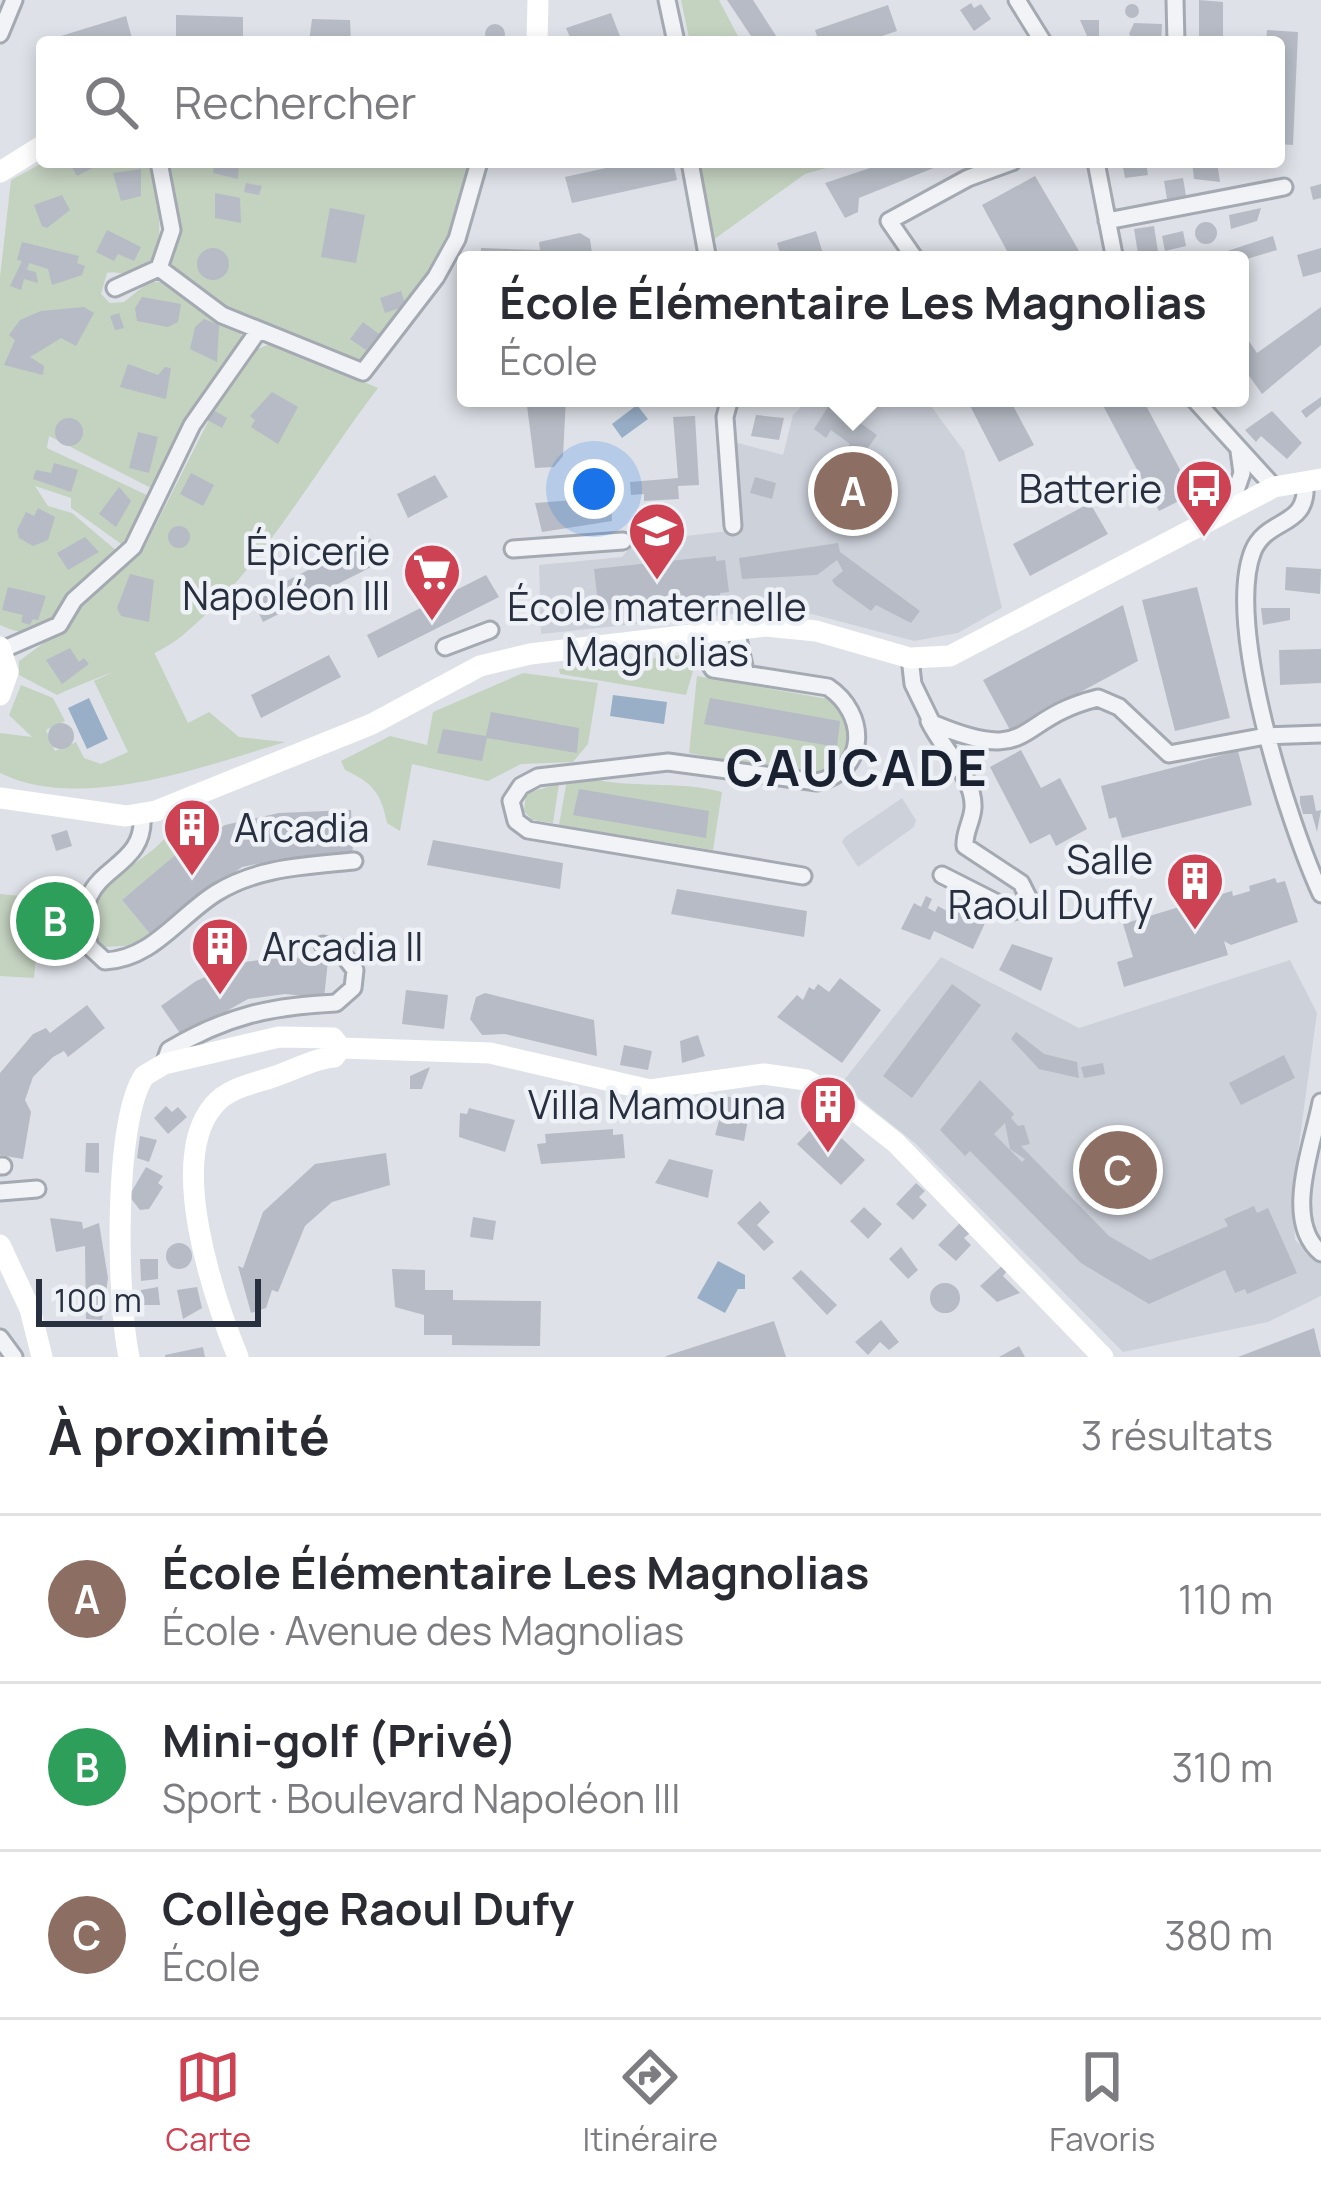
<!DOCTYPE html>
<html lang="fr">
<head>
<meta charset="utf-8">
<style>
  body { margin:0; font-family:Manrope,sans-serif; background:#f2f2f3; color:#2b2b33 }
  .scale { position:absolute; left:36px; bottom:30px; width:225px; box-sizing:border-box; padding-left:12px; border:6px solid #282f3f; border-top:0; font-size:33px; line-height:42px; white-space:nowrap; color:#282f3f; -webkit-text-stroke:9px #eef1f6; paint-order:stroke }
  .you { position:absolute; left:594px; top:489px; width:42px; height:42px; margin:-30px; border:9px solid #fff; border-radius:50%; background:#1a73e8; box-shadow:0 0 0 18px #1a73e833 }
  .badge { display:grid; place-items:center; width:78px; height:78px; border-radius:50%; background:#ce4353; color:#fff; font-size:39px; font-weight:700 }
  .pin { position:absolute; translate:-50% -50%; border:6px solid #fff; box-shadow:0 3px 12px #0006 }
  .popup { position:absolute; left:457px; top:251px; width:792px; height:156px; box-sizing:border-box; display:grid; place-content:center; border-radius:12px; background:#fff; filter:drop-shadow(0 3px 9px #0005); font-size:39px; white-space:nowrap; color:#7c7c81 }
  .popup b { font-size:45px; color:#2b2b33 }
  .popup::after { content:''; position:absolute; left:50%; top:100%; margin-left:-24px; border:24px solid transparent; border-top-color:#fff }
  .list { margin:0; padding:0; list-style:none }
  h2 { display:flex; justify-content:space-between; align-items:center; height:156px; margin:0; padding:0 48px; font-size:51px }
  h2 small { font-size:39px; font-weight:400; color:#7c7c81 }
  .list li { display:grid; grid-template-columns:78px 1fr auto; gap:36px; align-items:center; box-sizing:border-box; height:168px; padding:0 48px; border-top:3px solid #e1e1e2 }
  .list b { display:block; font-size:45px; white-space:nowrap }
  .list p { margin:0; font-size:39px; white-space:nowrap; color:#7c7c81 }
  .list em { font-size:39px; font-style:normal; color:#7c7c81 }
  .icon { flex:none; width:66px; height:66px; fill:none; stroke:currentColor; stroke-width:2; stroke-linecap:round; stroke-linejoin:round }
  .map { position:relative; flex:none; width:1321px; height:1357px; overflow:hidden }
  .search { position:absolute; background:#fff; box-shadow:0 6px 18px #0003; left:36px; right:36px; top:36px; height:132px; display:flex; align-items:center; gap:30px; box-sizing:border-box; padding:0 42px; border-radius:12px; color:#7c7c81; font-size:45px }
  .sheet { height:660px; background:#fff }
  nav { display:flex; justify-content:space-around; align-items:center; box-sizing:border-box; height:168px; border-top:3px solid #e1e1e2; background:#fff; font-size:33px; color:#7c7c81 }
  nav a { display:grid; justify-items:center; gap:6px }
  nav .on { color:#ce4353 }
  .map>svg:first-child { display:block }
  .built { fill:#cdd1da }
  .green { fill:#c4d2c0 }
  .water { fill:#99afc8 }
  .building { fill:#b6bbc5; fill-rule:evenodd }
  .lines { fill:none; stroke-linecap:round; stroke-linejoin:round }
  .street-casing { stroke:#a4a9b2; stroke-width:21 }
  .street { stroke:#f1f3f6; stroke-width:15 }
  .secondary { stroke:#fff; stroke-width:21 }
  .labels { text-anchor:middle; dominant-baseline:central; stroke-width:9; stroke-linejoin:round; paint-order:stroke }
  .poi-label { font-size:39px; fill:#282f3f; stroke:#eef1f6; text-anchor:end }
  .district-label { font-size:51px; font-weight:bold; letter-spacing:3px; fill:#1a2130; stroke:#eef1f6 }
</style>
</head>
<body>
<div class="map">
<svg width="1321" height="1357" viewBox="0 0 1321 1357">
  <rect width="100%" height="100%" fill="#dee2e8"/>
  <path class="built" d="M810,398H925L964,451L1002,608L958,633L914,641L789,608L541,634L539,565L622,557L635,542L728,531L731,441L783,455L793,415Z
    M902,798L916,820L914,827L858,867L842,842L845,837Z
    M941,957L1079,1028L1290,960L1317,1013L1292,1196L1295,1240L1321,1263V1296L1268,1322L1123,1352L916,1144L841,1084Z"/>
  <path class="green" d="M681,0H719L741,42H690Z
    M44,162H153C152,189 180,274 126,274C120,274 114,271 107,273L101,294L110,303L124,302L149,282H163L240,331L244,342L157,491L49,436L47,448L153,498L132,542L124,546L71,508V498L35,486L48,506L72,513L118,552C105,561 92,570 81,582C54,612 48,648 0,625V277L11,180Z
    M169,162H474L443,257L357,363L223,312L170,275L179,218L166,174Z
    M699,162H848L805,174L713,240Z
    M273,343L378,388C314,472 264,566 183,635C155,659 93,678 57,695L19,675V661L60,631L90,591L143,550L216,406L255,350Z
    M154,652L188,723L209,712L239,737L285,742C206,766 80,813 0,773V733L32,737L9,715L21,685L53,698L65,721L46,730L55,751L76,742L84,758L101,764L128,752L94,681Z
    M681,655L693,671L686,695L560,674L559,669Z
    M523,673L598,683L588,744L573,762L521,764L488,781L412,764L400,831L387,823C381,793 373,783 345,770L341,761L390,736L427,745L433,712Z
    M697,676L828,699L844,708C873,810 744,763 689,753Z
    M587,778C632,789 677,780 722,792L713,850L559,825L567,780Z
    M559,784L553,823L532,820L524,811L526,793Z
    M192,817L198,840L122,900L151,935L139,945L104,947L88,928C93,882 123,875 155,848C170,835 172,826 192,817Z
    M0,894L32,897L28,935L38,936L34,978L0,976Z
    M50,901L60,902L68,935L42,948L41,904Z"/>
  <path class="water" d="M637,405L648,419L622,438L612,424Z
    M613,695L667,702L664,724L610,716Z
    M89,698L108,739L87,749L68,708Z
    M718,1261L745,1275V1289H738L725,1313L697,1298Z"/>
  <path class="building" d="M727,0H753L780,42H755Z
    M1199,0L1223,2V42H1199Z
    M971,3L974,8L981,4L991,19L974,31L960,10Z
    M1125 11a7 7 0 1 1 14 0a7 7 0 1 1-14 0Z
    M888,5L897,31L864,42H819L815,30Z
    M611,13L621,39L572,42L566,28Z
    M176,15L243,17V42H176Z
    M126,16L133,42H63L61,36Z
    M312,19L350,20L351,42H309Z
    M1080,20H1099V36H1087Z
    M1134,23L1162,24L1161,42H1135L1129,34Z
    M485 34a10 10 0 1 1 20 0a10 10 0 1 1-20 0Z
    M1267,30L1298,32L1293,145L1279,144V42H1266Z
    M69,162H104L77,176Z
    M215,162H239L238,179L213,173Z
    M633,162H673L677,180L572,203L565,177Z
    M888,162H934L936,167L859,198L858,212L845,218L825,183Z
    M1122,162H1146L1148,175L1125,178Z
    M1192,162H1217L1220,182L1194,179Z
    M141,169V196L121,201L113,173Z
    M1035,176L1071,237L1084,260H1012L982,205Z
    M1183,178L1186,196L1167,199L1164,181Z
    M246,183L262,186L259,195L244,192Z
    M1321,184V198L1313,200L1310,187Z
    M215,193L240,198L241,223L215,218Z
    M62,195L70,210L47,228L42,226L34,205Z
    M330,208L365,215L356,263L321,257Z
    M1261,208L1257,221L1231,229L1229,215Z
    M1195 233a11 11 0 1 1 22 0a11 11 0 1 1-22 0Z
    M1154,226L1159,258L1139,260L1134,229Z
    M107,230L141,247L134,261L118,254L114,261L96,252Z
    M816,231L825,260H782L777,243Z
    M1183,231L1186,246L1165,251L1162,236Z
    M580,233L590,239L593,260H481V248L540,250L539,242Z
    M1273,236L1277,250L1240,261L1200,260Z
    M22,242L79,256L77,263L85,266L82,275L52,285L48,269L29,263L27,270L36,272L38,283L24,279L21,290L10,286L22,261L17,260Z
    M1321,248V272L1303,277L1297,255Z
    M197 264a16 16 0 1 1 32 0a16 16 0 1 1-32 0Z
    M1240,271L1249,297L1240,299Z
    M401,291L406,306L385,313L380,298Z
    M142,297L181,304L178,322L168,327L137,321L135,308Z
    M84,307L94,313L76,346L61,338L30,357L44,366L43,375L4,365L15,340L9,335L20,320L41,311Z
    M1321,307V345L1262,394L1240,363V328L1257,353Z
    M119,313L124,328L115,330L110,316Z
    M204,319L219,325L217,362L190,349L195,327Z
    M363,322L379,334L366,350L350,339Z
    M128,364L158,375L165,367L171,368L166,399L120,387Z
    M272,392L298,407L278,444L251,427L255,420L250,416Z
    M1321,397V406L1306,418L1301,411Z
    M526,398H566L563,456L554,467L535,468Z
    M966,398H1009L1034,445L999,462Z
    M1099,398H1142L1193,494L1159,511Z
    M831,402L877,435L853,469L839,459L850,444L831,430L826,438L814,429Z
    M213,410L227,418L222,428L207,420Z
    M1272,411L1302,443L1287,459L1261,436L1256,442L1245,430Z
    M756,415L784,418L779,440L751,436Z
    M695,416L699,485L678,486L679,499L644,501V494L631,495L630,482L678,478L673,417Z
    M55 432a14 14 0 1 1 28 0a14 14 0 1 1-28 0Z
    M138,432L158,437L149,473L129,468Z
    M54,463L78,470L71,492L33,479L36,470L51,473Z
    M191,473L214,485L203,506L180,494Z
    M435,475L448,497L408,518L397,494Z
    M755,477L776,483L772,499L750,493Z
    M119,487L131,501L116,527L99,514Z
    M611,492L612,521L542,532L535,503L601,498Z
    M1090,503L1108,534L1030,576L1013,544Z
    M38,508L55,517L48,540L33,546L19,538L17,530L26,512L34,516Z
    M168 537a11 11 0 1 1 22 0a11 11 0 1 1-22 0Z
    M85,537L99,552L68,570L57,553Z
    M370,538L383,561L263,622L252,599Z
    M838,543L840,552L920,611L911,623L876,605L871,611L835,585L832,580L843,571L837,560L817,575L742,579L739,558Z
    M716,556V561L725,560L729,592L720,593V598L599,611L594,569Z
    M1286,567L1321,569L1320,594L1285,590Z
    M130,574L154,580L149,622L121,616L117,608Z
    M486,575L499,597L378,658L367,635Z
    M8,587L46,596L38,620L33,619L30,625L21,622L23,615L2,610Z
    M1197,587L1230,718L1175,731L1142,600Z
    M1123,605L1138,661L1010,730L983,680Z
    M1261,608H1290V620L1263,625Z
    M70,648L79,662L84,658L89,664L62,684L46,660Z
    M1321,649V683L1280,685L1279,650Z
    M329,655L341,677L261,718L251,695Z
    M710,698L840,721L837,747L704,724Z
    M491,712L579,728L577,753L487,738L482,761L437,753L443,729L486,736Z
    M48 736a13 13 0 1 1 26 0a13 13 0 1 1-26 0Z
    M1021,750L1041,788L1060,778L1087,829L1056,846L1050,834L1030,844L990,767Z
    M1238,751L1252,805L1122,838L1116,817L1109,819L1101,786Z
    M579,789L709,811L706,838L573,815Z
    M1313,795L1316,811L1321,810L1317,832L1312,814H1303L1300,803V796Z
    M351,810L353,855L285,858L242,867L151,935L122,900L179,852L225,825L279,813Z
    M67,830L72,846L56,851L51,835Z
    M433,840L563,863L560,889L427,865Z
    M1275,878L1277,883L1285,881L1298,922L1231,945L1224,941L1228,955L1124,987L1117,962L1133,957L1123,924L1232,891L1233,896L1250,891L1249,886Z
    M677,889L807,911L804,937L671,914Z
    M926,896L932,899L928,908L935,912L938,906L947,911L951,903L964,916L969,907L979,911L976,917L986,921L973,949L934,931L930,940L901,929L914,903L921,907Z
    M1012,944L1053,958L1041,991L999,970Z
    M283,957L328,961L324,998L285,994L248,999L182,1036L161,1006L196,981L238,963Z
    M840,978L881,1010L842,1063L777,1017L797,995L803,1000L809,987L814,990L818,984L829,992Z
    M952,984L981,1005L912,1098L883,1076Z
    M406,990L448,995L444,1029L402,1024Z
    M485,993L594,1020L597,1056L505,1034L482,1035L470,1019L476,997Z
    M87,1005L105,1028L68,1057L64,1051L53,1057L33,1077L25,1100L31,1112L23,1159L0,1155V1073L33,1034L46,1028L50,1033Z
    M1016,1032L1044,1054L1077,1062L1079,1078L1039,1069L1011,1039Z
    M698,1035L705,1056L682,1063L680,1041Z
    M624,1045L652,1051L648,1070L620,1065Z
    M1284,1055L1295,1078L1241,1105L1229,1083Z
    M1103,1063L1105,1074L1084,1078L1081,1067Z
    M430,1067L422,1089H410V1076Z
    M980,1080L1014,1114L1011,1118L1018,1126L1024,1125L1030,1144L1021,1146L1109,1236L1150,1260L1228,1226L1224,1219L1254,1206L1257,1213L1268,1208L1297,1273L1247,1294L1245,1289L1235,1293L1225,1270L1149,1304L1081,1263L970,1151L965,1156L940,1130ZM1005,1123L1010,1149L1025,1159L1022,1162L994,1134Z
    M726,1096L751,1103L744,1141L715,1135Z
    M166,1106L172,1112L178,1107L187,1117L168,1134L154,1118Z
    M469,1108L515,1120L505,1152L459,1137L460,1113L467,1114Z
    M821,1119L865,1160L841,1185L797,1144Z
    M613,1129V1135L623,1134L625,1158L541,1164L537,1144L546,1143L545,1134Z
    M140,1136L157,1140L149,1162L137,1158Z
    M86,1143H99V1173L85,1172Z
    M386,1153L390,1185L332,1202L305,1226L278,1292L272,1290L266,1308L251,1313L238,1266L243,1268L263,1212L315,1164Z
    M669,1159L713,1170L708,1198L655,1183Z
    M146,1167L163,1176L158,1183L163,1187L149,1209L140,1210L129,1196Z
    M916,1183L925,1191L919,1197L927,1205L913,1220L896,1204Z
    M760,1201L770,1212L757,1225L774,1242L764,1251L737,1223Z
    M864,1207L882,1224L868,1239L850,1221Z
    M473,1217L496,1221L493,1240L470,1237Z
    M50,1218L82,1222L83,1229L99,1223L108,1278L102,1320L86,1319L85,1246L56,1252Z
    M961,1222L971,1232L964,1238L971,1245L956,1261L938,1245Z
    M166 1256a13 13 0 1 1 26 0a13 13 0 1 1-26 0Z
    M901,1247L918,1270L908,1279L889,1259Z
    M140,1259H158V1279L141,1281Z
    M1003,1265L1008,1270L1003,1276L1020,1293L997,1302L980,1286Z
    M392,1269L425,1270V1290H453V1300L541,1301L540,1346L452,1345V1335H424V1315L395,1307Z
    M801,1270L837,1305L827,1315L792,1278Z
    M930 1298a15 15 0 1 1 30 0a15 15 0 1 1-30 0Z
    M158,1287L160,1305H141V1290Z
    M197,1287L202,1308L183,1319L177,1290Z
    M881,1320L899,1342L889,1350L880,1342L868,1355L855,1342Z
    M774,1321L786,1357H666V1356Z
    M1314,1328L1321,1357H1238Z
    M1019,1346L1025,1357H999Z
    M203,1347L205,1357H165V1355Z"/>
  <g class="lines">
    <g class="street-casing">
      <path id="street" d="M667,0L676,42
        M1017,0L1043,42
        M1175,0L1176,42
        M0,34L14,0
        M159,162L172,230L159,268L222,315L363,372L436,277L457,239L479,162
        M690,162L708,260
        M1096,162L1115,260
        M1107,221L1284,187
        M916,260L889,221L968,178L1012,162
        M115,288L159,268
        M730,398L725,417L733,526
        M1193,398L1274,487
        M1305,483C1309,528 1267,517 1253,551C1224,624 1289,824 1321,894
        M1230,508L1242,473L1239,451
        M513,549L623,541
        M736,629L745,671
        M691,635L713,669L828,687C867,713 869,770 817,782L668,762L538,777L521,786L511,801L516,821L528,830L803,876
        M445,647L490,630
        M2,650L59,625L74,600L133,547L192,425L258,331
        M910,658L913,684L932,723C1036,767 1012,719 1098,698L1119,707L1169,754L1266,736L1321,734
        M929,721C942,749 975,777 973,808C972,822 964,832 965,846L1021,883L1029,899L1026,908L1013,911L942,875
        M142,815C147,878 64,863 90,947L105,961C152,959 178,917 216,893C258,867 305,866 354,861
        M164,1064L169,1050C226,1016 271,1006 336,1003L353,988L355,970L338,948L323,945
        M1321,1102C1313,1145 1282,1221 1321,1253
        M0,1166H3
        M0,1192L37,1189
        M0,1338L14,1357"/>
    </g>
    <use href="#street" class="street"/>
    <path class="secondary" d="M537,42L538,0
      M0,172L42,146
      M0,647L8,672L0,695
      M0,798L126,816L156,811L372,724L480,666L530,654L766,626L816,631L910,658L950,656L1274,487L1321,479
      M341,1048L490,1053L650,1090L764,1074L806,1080L843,1101L896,1143L1103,1357
      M0,1245L30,1309L42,1357
      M129,1357C117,1300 113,1124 144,1076L164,1064L279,1037L333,1038L341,1048
      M238,1357C214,1298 166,1160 214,1105C228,1088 253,1084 273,1077C291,1071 316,1058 334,1057L341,1048"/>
  </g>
  <defs>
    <g id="bus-pin" transform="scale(3)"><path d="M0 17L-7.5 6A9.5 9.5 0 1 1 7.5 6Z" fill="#ce4353" stroke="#eef1f6"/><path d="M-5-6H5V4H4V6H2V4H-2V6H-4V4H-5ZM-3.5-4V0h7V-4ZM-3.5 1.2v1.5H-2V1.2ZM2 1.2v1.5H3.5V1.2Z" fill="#fff"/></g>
    <g id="school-pin" transform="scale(3)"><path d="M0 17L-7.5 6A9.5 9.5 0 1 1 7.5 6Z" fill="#ce4353" stroke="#eef1f6"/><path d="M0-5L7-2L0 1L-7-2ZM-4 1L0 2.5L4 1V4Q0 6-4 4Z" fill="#fff"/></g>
    <g id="supermarket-pin" transform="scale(3)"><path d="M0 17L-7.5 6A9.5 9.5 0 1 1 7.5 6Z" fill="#ce4353" stroke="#eef1f6"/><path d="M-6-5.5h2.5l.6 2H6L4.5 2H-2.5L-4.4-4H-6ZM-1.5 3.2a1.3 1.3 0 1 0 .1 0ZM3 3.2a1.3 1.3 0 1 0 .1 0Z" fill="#fff"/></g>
    <g id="building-pin" transform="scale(3)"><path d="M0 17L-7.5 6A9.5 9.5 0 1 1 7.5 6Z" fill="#ce4353" stroke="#eef1f6"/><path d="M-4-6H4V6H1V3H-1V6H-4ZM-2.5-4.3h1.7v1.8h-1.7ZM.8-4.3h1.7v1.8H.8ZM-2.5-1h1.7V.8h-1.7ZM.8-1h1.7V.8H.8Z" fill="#fff"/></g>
  </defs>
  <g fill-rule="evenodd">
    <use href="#bus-pin" x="1204" y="488"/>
    <use href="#school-pin" x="657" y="531"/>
    <use href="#supermarket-pin" x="432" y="572"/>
    <use href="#building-pin" x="192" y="827"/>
    <use href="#building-pin" x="1195" y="881"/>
    <use href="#building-pin" x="220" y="946"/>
    <use href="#building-pin" x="828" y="1104"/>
  </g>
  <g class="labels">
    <g class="poi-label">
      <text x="1162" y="488">Batterie</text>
      <text x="390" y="550">Épicerie<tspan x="390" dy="45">Napoléon III</tspan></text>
      <text x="657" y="606" text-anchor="middle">École maternelle<tspan x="657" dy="45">Magnolias</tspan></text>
      <text x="234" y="827" text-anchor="start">Arcadia</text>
      <text x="1153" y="859">Salle<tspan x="1153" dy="45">Raoul Duffy</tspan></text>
      <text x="262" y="946" text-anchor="start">Arcadia II</text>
      <text x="786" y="1104">Villa Mamouna</text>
    </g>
    <g class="district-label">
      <text x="858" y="766">CAUCADE</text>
    </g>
  </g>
</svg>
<div class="scale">100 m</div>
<div class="you"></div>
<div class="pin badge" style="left:853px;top:491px;background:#8d6e63">A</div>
<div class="popup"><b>École Élémentaire Les Magnolias</b>École</div>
<div class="pin badge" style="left:55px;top:921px;background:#2e9e5b">B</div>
<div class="pin badge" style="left:1118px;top:1170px;background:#8d6e63">C</div>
<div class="search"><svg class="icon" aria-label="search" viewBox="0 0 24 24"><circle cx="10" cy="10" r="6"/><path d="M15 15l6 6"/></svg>Rechercher</div>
</div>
<section class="sheet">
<h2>À proximité<small>3 résultats</small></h2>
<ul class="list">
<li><span class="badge" style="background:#8d6e63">A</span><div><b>École Élémentaire Les Magnolias</b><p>École · Avenue des Magnolias</p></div><em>110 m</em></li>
<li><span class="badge" style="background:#2e9e5b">B</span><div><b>Mini-golf (Privé)</b><p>Sport · Boulevard Napoléon III</p></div><em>310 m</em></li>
<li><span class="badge" style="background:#8d6e63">C</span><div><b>Collège Raoul Dufy</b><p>École</p></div><em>380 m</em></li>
</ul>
</section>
<nav>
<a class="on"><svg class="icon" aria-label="map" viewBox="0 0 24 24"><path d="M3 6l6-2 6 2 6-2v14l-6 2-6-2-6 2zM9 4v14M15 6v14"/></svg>Carte</a>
<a><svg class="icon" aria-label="directions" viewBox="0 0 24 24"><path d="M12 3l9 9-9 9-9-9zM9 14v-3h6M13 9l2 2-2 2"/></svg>Itinéraire</a>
<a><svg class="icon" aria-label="saved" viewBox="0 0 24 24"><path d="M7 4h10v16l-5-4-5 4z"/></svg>Favoris</a>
</nav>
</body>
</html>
